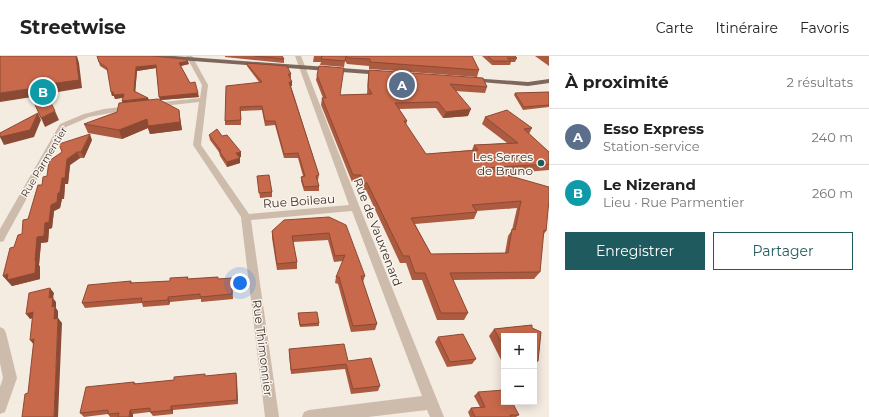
<!DOCTYPE html>
<html lang="fr">
<head>
<meta charset="utf-8">
<style>
  body { margin:0; font-family:Montserrat,sans-serif; background:#f2f2f2; color:#222 }
  .controls { position:absolute; right:12px; bottom:12px; display:grid; overflow:hidden; border-radius:0px; box-shadow:0 2px 10px #0003 }
  .controls button { width:36px; height:36px; display:grid; place-items:center; padding:0; border:0; border-bottom:1px solid #e0e0e0; background:#fff; color:#222; font:20px sans-serif }
  .you { position:absolute; left:240px; top:227px; width:14px; height:14px; margin:-10px; border:3px solid #fff; border-radius:50%; background:#1a73e8; box-shadow:0 0 0 6px #1a73e833 }
  .badge { display:grid; place-items:center; width:26px; height:26px; border-radius:50%; background:#1f5a5e; color:#fff; font-size:13px; font-weight:700 }
  .pin { position:absolute; translate:-50% -50%; border:2px solid #fff; box-shadow:0 1px 4px #0006 }
  .list { margin:0; padding:0; list-style:none }
  h2 { display:flex; justify-content:space-between; align-items:center; height:52px; margin:0; padding:0 16px; font-size:17px }
  h2 small { font-size:13px; font-weight:400; color:#767676 }
  .list li { display:grid; grid-template-columns:26px 1fr auto; gap:12px; align-items:center; box-sizing:border-box; height:56px; padding:0 16px; border-top:1px solid #e0e0e0 }
  .list b { display:block; font-size:15px; white-space:nowrap }
  .list p { margin:0; font-size:13px; white-space:nowrap; color:#767676 }
  .list em { font-size:13px; font-style:normal; color:#767676 }
  .actions { display:flex; gap:8px; padding:12px 16px }
  .actions a { flex:1; padding:9px 0; border:1px solid #1f5a5e; border-radius:0px; text-align:center; font-size:14px; color:#1f5a5e }
  .actions .main { background:#1f5a5e; color:#fff }
  .map { position:relative; flex:none; width:549px; height:361px; overflow:hidden }
  header { display:flex; align-items:center; gap:24px; box-sizing:border-box; height:56px; padding:0 20px; background:#fff; border-bottom:1px solid #e0e0e0 }
  header strong { font-size:19px }
  nav { display:flex; gap:22px; margin-inline-start:auto; font-size:14px }
  main { display:flex }
  aside { flex:1; background:#fff }
  .map>svg:first-child { display:block }
  .lines { fill:none; stroke-linecap:round; stroke-linejoin:round }
  .street { fill:#cdbbac; fill-rule:evenodd }
  .primary { fill:#7d675c; fill-rule:evenodd }
  .wall { fill:#ac5a40; fill-rule:evenodd }
  .shaded-wall { fill:#8c4a34 }
  .building { fill:#c8694b; stroke:#8c4a34; fill-rule:evenodd }
  .poi-dot { fill:#1f5a5e; stroke:#fbf5ee; stroke-width:1.5 }
  .labels { text-anchor:middle; dominant-baseline:central; stroke-width:3; stroke-linejoin:round; paint-order:stroke }
  .far-street-label { font-size:10px; fill:#3b302b; stroke:#fbf5ee }
  .poi-label { font-size:12px; fill:#3b302b; stroke:#fbf5ee; text-anchor:end }
  .street-label { font-size:12px; fill:#3b302b; stroke:#fbf5ee }
</style>
</head>
<body>
<header>
<strong>Streetwise</strong>
<nav><a>Carte</a><a>Itinéraire</a><a>Favoris</a></nav>
</header>
<main>
<div class="map">
<svg width="549" height="361" viewBox="0 0 549 361">
  <rect width="100%" height="100%" fill="#f4ebe1"/>
  <g class="lines">
    <path class="street" d="M186,0H192L208,29L201,89L249,158L349,149L295,0H301L360,152L444,361H430L427,354L368,361H302L304,356L309,354L422,340L352,155L251,164L279,361H265L241,161L193,89L199,46L154,51L151,49L154,47L200,42L202,29Z
      M130,50L132,51V53L89,61L66,71L5,182L4,185L0,186V173L60,68L84,58L104,53Z
      M0,271L4,273L6,277L17,322L5,356L0,358V331L3,322L0,307Z"/>
    <path class="primary" d="M150,0H174L382,15L385,17L382,19L153,2Z
      M471,22L528,26L549,23V27L528,30L469,25V23Z"/>
  </g>
  <path class="wall" d="M97,0L189,8L181,10L190,27L199,41L160,44L180,63L182,74L150,78L148,72L122,83L88,77L84,68L117,56L123,46V42L115,43L114,40H112L108,15L100,10ZM156,12L160,44H149L148,42L135,36L137,15Z
    M225,0H282L284,3V7L225,1Z
    M314,0H472L479,14L477,21L369,13V10L347,8L345,5L344,11L320,9L321,6H313Z
    M482,0H515L517,2L515,6H511L510,9H492Z
    M535,0H549V10Z
    M246,7L291,18V22H290L292,26V30H291L319,119L318,124H317L319,130V135H304L301,125V121L303,120L298,102H284L275,69L265,70L262,54L241,55V69H225V65L259,26L247,10Z
    M369,14L487,31L485,37L455,35L468,60L443,62L436,52L399,53L407,65L406,69L426,98L472,94L474,89L507,87L482,68L485,61L532,72L529,78L549,96V114L501,118L546,175L543,179L540,216L534,223L453,224L468,257L464,264H437L422,224H412L406,207H400L366,134H363L360,126H352L321,49L322,42H323L316,24L317,19L340,39L367,38L368,20ZM517,152L512,174L508,180L505,197L431,198L415,168L474,163L477,156V155Z
    M549,36V51L523,54L514,39L515,37Z
    M209,79L222,80L241,101H239L240,102V107L227,111L220,100L219,96L210,84Z
    M92,84L84,102H80L70,109L68,128H65L64,143H62L60,152L54,155L52,172L49,173L48,186L41,187L39,209L40,211V223L12,230L3,220L14,191L22,178L47,120Z
    M257,120L272,136V141L260,142Z
    M329,161L365,220L363,226L377,268L375,274L351,276L338,228L335,227L336,221L343,205L334,206L328,184L293,186L297,206V213L277,214L272,182V175Z
    M188,221V223L218,221V223L232,222L233,243L201,246V243L170,246L169,249L143,251L142,247L85,252L82,247L131,225L132,227L170,225Z
    M298,257L319,267V270L300,271L298,260Z
    M532,269V272L541,276L538,305L534,309V280H504V310L489,280L494,273Z
    M438,281L476,303L472,308L447,311L435,286Z
    M289,293L348,305L380,330L378,335L351,338L345,313L291,318L289,298Z
    M236,317L238,348L173,354V358L153,360L150,356L133,358V361H110L108,358L84,361L80,357L134,326L136,328L174,324L206,320Z
    M478,336L519,359L516,361H470L468,356L471,352L480,351L474,340Z"/>
  <path class="shaded-wall" d="M77,0L79,7L82,32L46,38L42,29Z
    M188,5L189,8L180,10L179,7Z
    M156,9V12L137,15L135,39L134,35L136,11Z
    M289,26H292V30H289Z
    M28,33L32,41L0,46V37Z
    M111,36H113L124,38L125,41L115,43L114,40H112Z
    M198,37L199,41L160,44L159,41Z
    M148,42L149,45L123,48L122,45Z
    M471,53L468,60L443,62L446,56Z
    M179,54L182,74L150,78L148,72L122,83L119,74L147,63Z
    M55,55L59,64L45,71L41,62Z
    M38,57L41,64L34,81L4,89L0,81Z
    M90,78L92,84L84,102L81,96Z
    M77,96L80,102L70,109L68,128H65L64,143H62L60,152L54,155L52,172L49,173L48,186L41,187L39,209L40,211V223L12,230L3,220L35,205L37,181L45,167L51,149L58,137L67,103Z
    M241,96V101L236,102V97Z
    M240,102V107L227,111V106Z
    M50,232L54,237L53,242L56,246V252L58,255V268L54,263L52,251L49,242Z
    M168,241L170,246L169,249L168,244Z
    M33,256L37,261L30,263L26,258Z
    M58,262L62,267L58,361H54Z
    M34,283V289L30,284Z
    M236,317L237,322L238,348L237,344Z
    M171,350L173,354V358L171,354Z
    M130,354L133,358V361H129Z"/>
  <path class="building" d="M0,0H76L79,24L42,29L55,55L41,62L28,33L0,37Z
    M97,0H152L185,3L188,5L179,7L190,27L195,26L198,37L159,41L156,9L136,11L134,35L148,42L122,45L124,38L114,39L113,36H111L107,12L99,6Z
    M255,0H282L284,3Z
    M321,0H346L345,5L321,3L322,0Z
    M346,0H472L479,14L370,6V3L348,2Z
    M488,0H515L517,2H507L511,5H493Z
    M246,7L287,10L291,18H288L292,26H289L319,119L316,120L319,130L304,131L301,121L305,120L298,97L284,98L275,65H265L262,50L240,51L241,64L225,65L226,30L262,26Z
    M319,10L344,12L340,39L372,38L368,31L369,14L483,22L487,31L450,28L471,53L446,56L438,46L395,47L407,65H404L426,98L478,94L474,89L518,87L485,61L507,54L532,72L524,73L549,96V108L482,112L549,131V144L546,175L544,174L540,216L450,217L468,257H441L425,217H415L409,200H403L367,127H365L361,119H353L322,42H326L317,19ZM521,145L515,174L512,173L508,197L431,198L411,162L477,156L472,149Z
    M549,36V49L524,51L515,37Z
    M158,43L179,54L180,66L148,70L147,63L119,74L84,68L117,56L119,47Z
    M38,57L30,74L0,81V77Z
    M217,73L222,80L227,79L241,96L236,97L240,102L227,106L219,95H221L209,79Z
    M90,78L81,96H77L67,103L65,122H62L60,136L58,137L57,146L51,149L49,166L45,167L44,180L37,181L35,205L36,204L35,217L7,224L8,218L3,220L10,192L14,191L18,179L22,178L23,164L28,163L38,129H42L43,121L47,120L49,105L62,96L59,88Z
    M269,119L272,136L259,137L257,120Z
    M329,161L346,169L365,220H361L377,268L353,270L339,221H336L345,199L335,200L329,177L292,180L297,206L277,208L272,175L284,164Z
    M188,221L187,223L218,221V223L232,222V238L200,241V238L168,241V244L141,246L142,242L82,247L88,229L131,225L130,227L170,225V222Z
    M50,232L49,242L53,241L52,251L55,250L54,263L58,262L54,361H22L25,338L28,337L34,283L30,284L33,256L26,258L29,237Z
    M317,256L319,267L300,269L298,257Z
    M532,269V272L541,276L538,305H534V280H504V291L494,273Z
    M463,278L476,303L450,306L438,281Z
    M344,288L348,305L371,302L380,330L353,333L346,308L291,314L289,293Z
    M236,317L237,344L171,350V354L150,356V352L130,354L129,361H118L119,357L108,358V354L80,357L86,331L134,326V328L174,324V321L205,318V320Z
    M504,334V346H512L519,359H510L511,361H475L471,352L485,351L478,336Z"/>
  <circle class="poi-dot" cx="541" cy="107" r="4"/>
  <g class="labels">
    <g class="far-street-label">
      <text transform="translate(44 106) rotate(-59)">Rue Parmentier</text>
    </g>
    <g class="poi-label">
      <text x="533" y="100">Les Serres<tspan x="533" dy="14">de Bruno</tspan></text>
    </g>
    <g class="street-label">
      <text transform="translate(299 145) rotate(-4)">Rue Boileau</text>
      <text transform="translate(378 176) rotate(69)">Rue de Vauxrenard</text>
      <text transform="translate(263 292) rotate(83)">Rue Thimonnier</text>
    </g>
  </g>
</svg>
<div class="controls">
<button>+</button>
<button>−</button>
</div>
<div class="you"></div>
<div class="pin badge" style="left:402px;top:29px;background:#5c6f8a">A</div>
<div class="pin badge" style="left:43px;top:36px;background:#0f9aa8">B</div>
</div>
<aside>
<h2>À proximité<small>2 résultats</small></h2>
<ul class="list">
<li><span class="badge" style="background:#5c6f8a">A</span><div><b>Esso Express</b><p>Station-service</p></div><em>240 m</em></li>
<li><span class="badge" style="background:#0f9aa8">B</span><div><b>Le Nizerand</b><p>Lieu · Rue Parmentier</p></div><em>260 m</em></li>
</ul>
<div class="actions"><a class="main">Enregistrer</a><a>Partager</a></div>
</aside>
</main>
</body>
</html>
